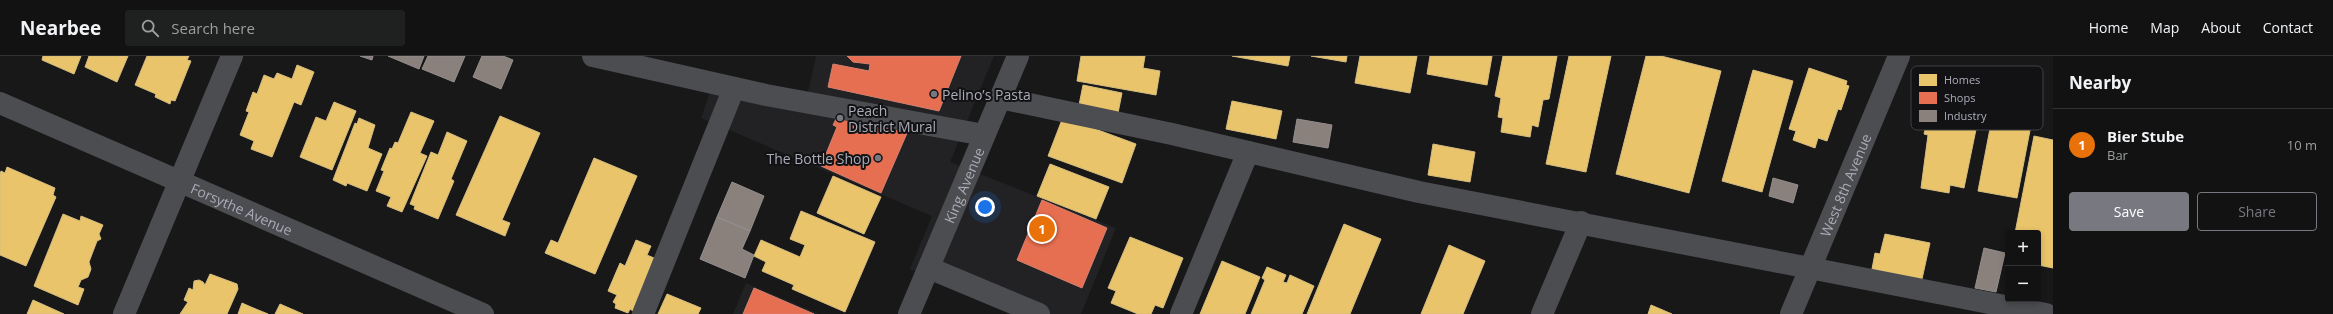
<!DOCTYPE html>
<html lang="en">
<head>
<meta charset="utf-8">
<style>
  body { margin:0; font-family:"Open Sans",sans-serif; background:#1f2020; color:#f1f3f6 }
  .controls { position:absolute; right:12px; bottom:12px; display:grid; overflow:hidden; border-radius:4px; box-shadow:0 2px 6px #0003 }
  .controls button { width:36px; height:36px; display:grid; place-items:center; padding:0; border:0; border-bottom:1px solid #313232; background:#121212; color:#f1f3f6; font:20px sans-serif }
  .you { position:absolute; left:985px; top:151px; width:14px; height:14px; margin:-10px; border:3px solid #fff; border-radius:50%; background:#1a73e8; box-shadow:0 0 0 6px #1a73e833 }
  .badge { display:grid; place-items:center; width:26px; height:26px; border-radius:50%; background:#777880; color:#fff; font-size:13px; font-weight:700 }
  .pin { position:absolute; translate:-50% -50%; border:2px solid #fff; box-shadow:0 1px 4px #0006 }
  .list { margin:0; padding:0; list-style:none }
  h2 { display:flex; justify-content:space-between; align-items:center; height:52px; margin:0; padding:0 16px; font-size:17px }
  h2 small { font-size:13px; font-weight:400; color:#9c9e9f }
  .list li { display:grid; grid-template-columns:26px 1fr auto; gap:12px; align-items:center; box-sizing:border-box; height:72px; padding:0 16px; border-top:1px solid #313232 }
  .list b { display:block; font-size:15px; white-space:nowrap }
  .list p { margin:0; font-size:13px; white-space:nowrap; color:#9c9e9f }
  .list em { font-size:13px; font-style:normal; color:#9c9e9f }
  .actions { display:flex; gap:8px; padding:12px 16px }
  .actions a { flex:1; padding:9px 0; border:1px solid #777880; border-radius:4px; text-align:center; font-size:14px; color:#777880 }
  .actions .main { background:#777880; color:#fff }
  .icon { flex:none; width:22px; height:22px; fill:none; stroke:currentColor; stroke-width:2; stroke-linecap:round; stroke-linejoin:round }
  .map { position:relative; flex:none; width:2053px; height:258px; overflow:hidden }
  header { display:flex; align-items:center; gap:24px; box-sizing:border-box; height:56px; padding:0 20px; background:#121212; border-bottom:1px solid #313232 }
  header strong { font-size:19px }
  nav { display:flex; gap:22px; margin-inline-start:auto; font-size:14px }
  .search { width:280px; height:36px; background:#1f2020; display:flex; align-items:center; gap:10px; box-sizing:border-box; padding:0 14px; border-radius:4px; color:#9c9e9f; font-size:15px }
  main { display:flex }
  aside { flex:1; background:#121212 }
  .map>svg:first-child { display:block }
  .built { fill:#222224 }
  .homes { fill:#e9c46a; stroke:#d6bd81 }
  .shops { fill:#e76f51; stroke:#d58170 }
  .industry { fill:#8a817c; stroke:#948e8e }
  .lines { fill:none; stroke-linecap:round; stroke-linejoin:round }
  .minor { stroke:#4c4d51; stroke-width:22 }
  .poi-dot { fill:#777880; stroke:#121214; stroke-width:1.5 }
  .labels { text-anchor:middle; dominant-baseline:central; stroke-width:4; stroke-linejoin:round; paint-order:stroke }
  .poi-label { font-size:14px; fill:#aaacb8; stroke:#121214; text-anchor:start }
  .street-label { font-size:14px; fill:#aaacb8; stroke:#121214 }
  .key { fill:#121214; stroke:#404045; stroke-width:1 }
  .key-label { font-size:11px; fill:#aaacb8 }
</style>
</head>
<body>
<header>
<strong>Nearbee</strong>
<div class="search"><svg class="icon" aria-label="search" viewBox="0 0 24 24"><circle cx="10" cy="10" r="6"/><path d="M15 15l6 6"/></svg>Search here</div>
<nav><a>Home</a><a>Map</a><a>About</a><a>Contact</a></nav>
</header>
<main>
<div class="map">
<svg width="2053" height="258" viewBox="0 0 2053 258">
  <rect width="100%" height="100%" fill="#181818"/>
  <path class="built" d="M816,0H994L950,106L1116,172L1081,258H1024L910,213L932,160L701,62L714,25L806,45Z
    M746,227L819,258H733Z"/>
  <path class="homes" d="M43,0H81L74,18L42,4Z
    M89,0H128L117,26L85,11Z
    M147,0H189L187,4L191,5L175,45L171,44L170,48L155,41L156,38L135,29Z
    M1081,0H1145L1143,12L1160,15L1156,39L1077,25Z
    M1232,0H1290L1288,10Z
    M1311,0H1347L1346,6Z
    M1360,0H1417L1410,37L1355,27Z
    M1430,0H1492L1487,29L1427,18Z
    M1503,0H1557L1549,43L1543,44L1538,71L1532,69L1530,81L1501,76L1503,62L1498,61L1501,42L1495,40Z
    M1569,0H1611L1586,116L1546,108Z
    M1646,0H1661L1721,15L1689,137L1616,118Z
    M297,9L314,16L301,49L294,46L272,101L251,93L254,85L240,79L249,56L246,55L253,36L257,38L264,19L274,23L277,17L292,23Z
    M1809,12L1847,25L1846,29L1849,30L1841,54L1838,53L1827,85L1818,82L1815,92L1793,84L1796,75L1789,73Z
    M1753,14L1793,25L1762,136L1722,125Z
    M1083,29L1122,37L1118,57L1079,49Z
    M1931,44L1980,54L1964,132L1950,129L1949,137L1921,132L1928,79L1924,78Z
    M1232,45L1282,55L1276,83L1226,73Z
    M334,46L356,55L332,114L300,101L316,61L326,65Z
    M411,56L434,65L420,97L427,100L402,156L387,150L391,141L376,135L384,115L381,114L390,92L392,93L395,86L398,87Z
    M1993,57L2032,64L2017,142L1978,135Z
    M500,60L540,77L502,164L510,167L505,180L456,159Z
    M1063,61L1136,88L1122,127L1048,100Z
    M359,62L375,69L368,92L382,98L367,135L347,127L346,130L333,124L355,67L357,68Z
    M447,76L467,85L451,123L454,125L438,163L414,153L415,150L410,148L431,96L438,99Z
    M2034,80L2053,84V212L2038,209V177H2015Z
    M1433,88L1475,96L1470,126L1428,119Z
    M594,102L637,120L595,218L545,197L551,184L558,187Z
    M1050,108L1109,131L1096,163L1037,140Z
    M7,111L55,132L53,139L56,141L26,210L0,199V118L1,115L5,117Z
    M833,120L881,141L864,178L817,157Z
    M801,155L875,186L845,256L792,233L794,229L762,215L766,206L754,200L761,184L800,201L805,189L790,183Z
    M63,158L80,165L81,160L103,169L99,178L101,183L97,185L89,206L91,213L88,221L81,224L78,231L84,233L78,249L34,230Z
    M1344,168L1381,183L1350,258H1307Z
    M1885,178L1930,187L1922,223L1872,213L1875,197L1880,198Z
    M1130,181L1183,202L1163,252L1155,249L1151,258H1138L1111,247L1116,235L1108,232Z
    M636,184L651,190L647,199L654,202L633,255L630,253L628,257L615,252L616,248L613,246L617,239L608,235L620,207L625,210Z
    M1449,189L1485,205L1463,258H1421Z
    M1222,205L1260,221L1245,258H1200Z
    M1267,211L1286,219L1283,226L1287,227L1290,219L1314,230L1302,258H1251L1265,224L1262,222Z
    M210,218L237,228L238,233L227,258H180L188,246L184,244L189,232L193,234L194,225L199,224L203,226L205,229Z
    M667,238L701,252L698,258H658Z
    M33,244L64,258H27Z
    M242,247L251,251L268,258H238Z
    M280,248L303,258H275Z
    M1651,249L1672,258H1648Z"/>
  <path class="shops" d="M847,0H961L939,55L828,31L833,8L869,15L870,8L853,6Z
    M837,61L908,75L881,137L821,110L837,71L833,69Z
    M1042,144L1107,172L1082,232L1017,204Z
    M754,232L814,258H743Z"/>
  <path class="industry" d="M360,0H373L372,4Z
    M388,0H424L419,13Z
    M428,0H465L454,26L422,13Z
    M482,0H503L513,4L501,33L473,21Z
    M1297,63L1332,69L1328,92L1293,86Z
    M1773,122L1798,129L1793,147L1769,140Z
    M732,126L764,140L750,175L717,161Z
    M717,161L750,175L742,193L754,199L745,222L700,203Z
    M1984,192L2005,197L1996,236L1975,232Z"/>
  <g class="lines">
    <g class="minor">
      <path d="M593,0L766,39L984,79"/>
      <path d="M1000,42L1172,78L1419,136L2046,258"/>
      <path id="s1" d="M0,47L483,258"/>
      <path d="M929,212L1039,258"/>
      <path d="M124,258L232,0"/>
      <path d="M643,258L734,32"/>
      <path id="s2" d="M909,258L1018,0"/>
      <path d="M1181,258L1248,96"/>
      <path d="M1542,258L1581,166"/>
      <path id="s3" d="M1791,258L1899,0"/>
    </g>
  </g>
  <g class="poi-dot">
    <circle cx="934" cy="38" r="4"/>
    <circle cx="840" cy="62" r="4"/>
    <circle cx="878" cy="102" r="4"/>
  </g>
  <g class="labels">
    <g class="poi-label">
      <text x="942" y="38">Pelino’s Pasta</text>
      <text x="848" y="54">Peach<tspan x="848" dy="16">District Mural</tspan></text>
      <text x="870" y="102" text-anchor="end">The Bottle Shop</text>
    </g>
    <g class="street-label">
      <text stroke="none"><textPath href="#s2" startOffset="140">King Avenue</textPath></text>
      <text stroke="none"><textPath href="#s3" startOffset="140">West 8th Avenue</textPath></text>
      <text stroke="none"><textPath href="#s1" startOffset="264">Forsythe Avenue</textPath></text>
    </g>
  </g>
  <rect x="1911" y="10" width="132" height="64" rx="6" class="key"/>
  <rect x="1919" y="18" width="18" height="12" fill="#e9c46a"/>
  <rect x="1919" y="36" width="18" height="12" fill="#e76f51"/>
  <rect x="1919" y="54" width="18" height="12" fill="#8a817c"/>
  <g class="key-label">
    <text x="1944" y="28">Homes</text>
    <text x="1944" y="46">Shops</text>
    <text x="1944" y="64">Industry</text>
  </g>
</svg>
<div class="controls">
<button>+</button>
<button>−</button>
</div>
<div class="you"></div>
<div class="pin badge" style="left:1042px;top:173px;background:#e8710a">1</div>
</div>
<aside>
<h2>Nearby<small></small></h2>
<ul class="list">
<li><span class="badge" style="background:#e8710a">1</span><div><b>Bier Stube</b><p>Bar</p></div><em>10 m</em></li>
</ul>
<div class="actions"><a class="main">Save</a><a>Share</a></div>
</aside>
</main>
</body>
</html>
